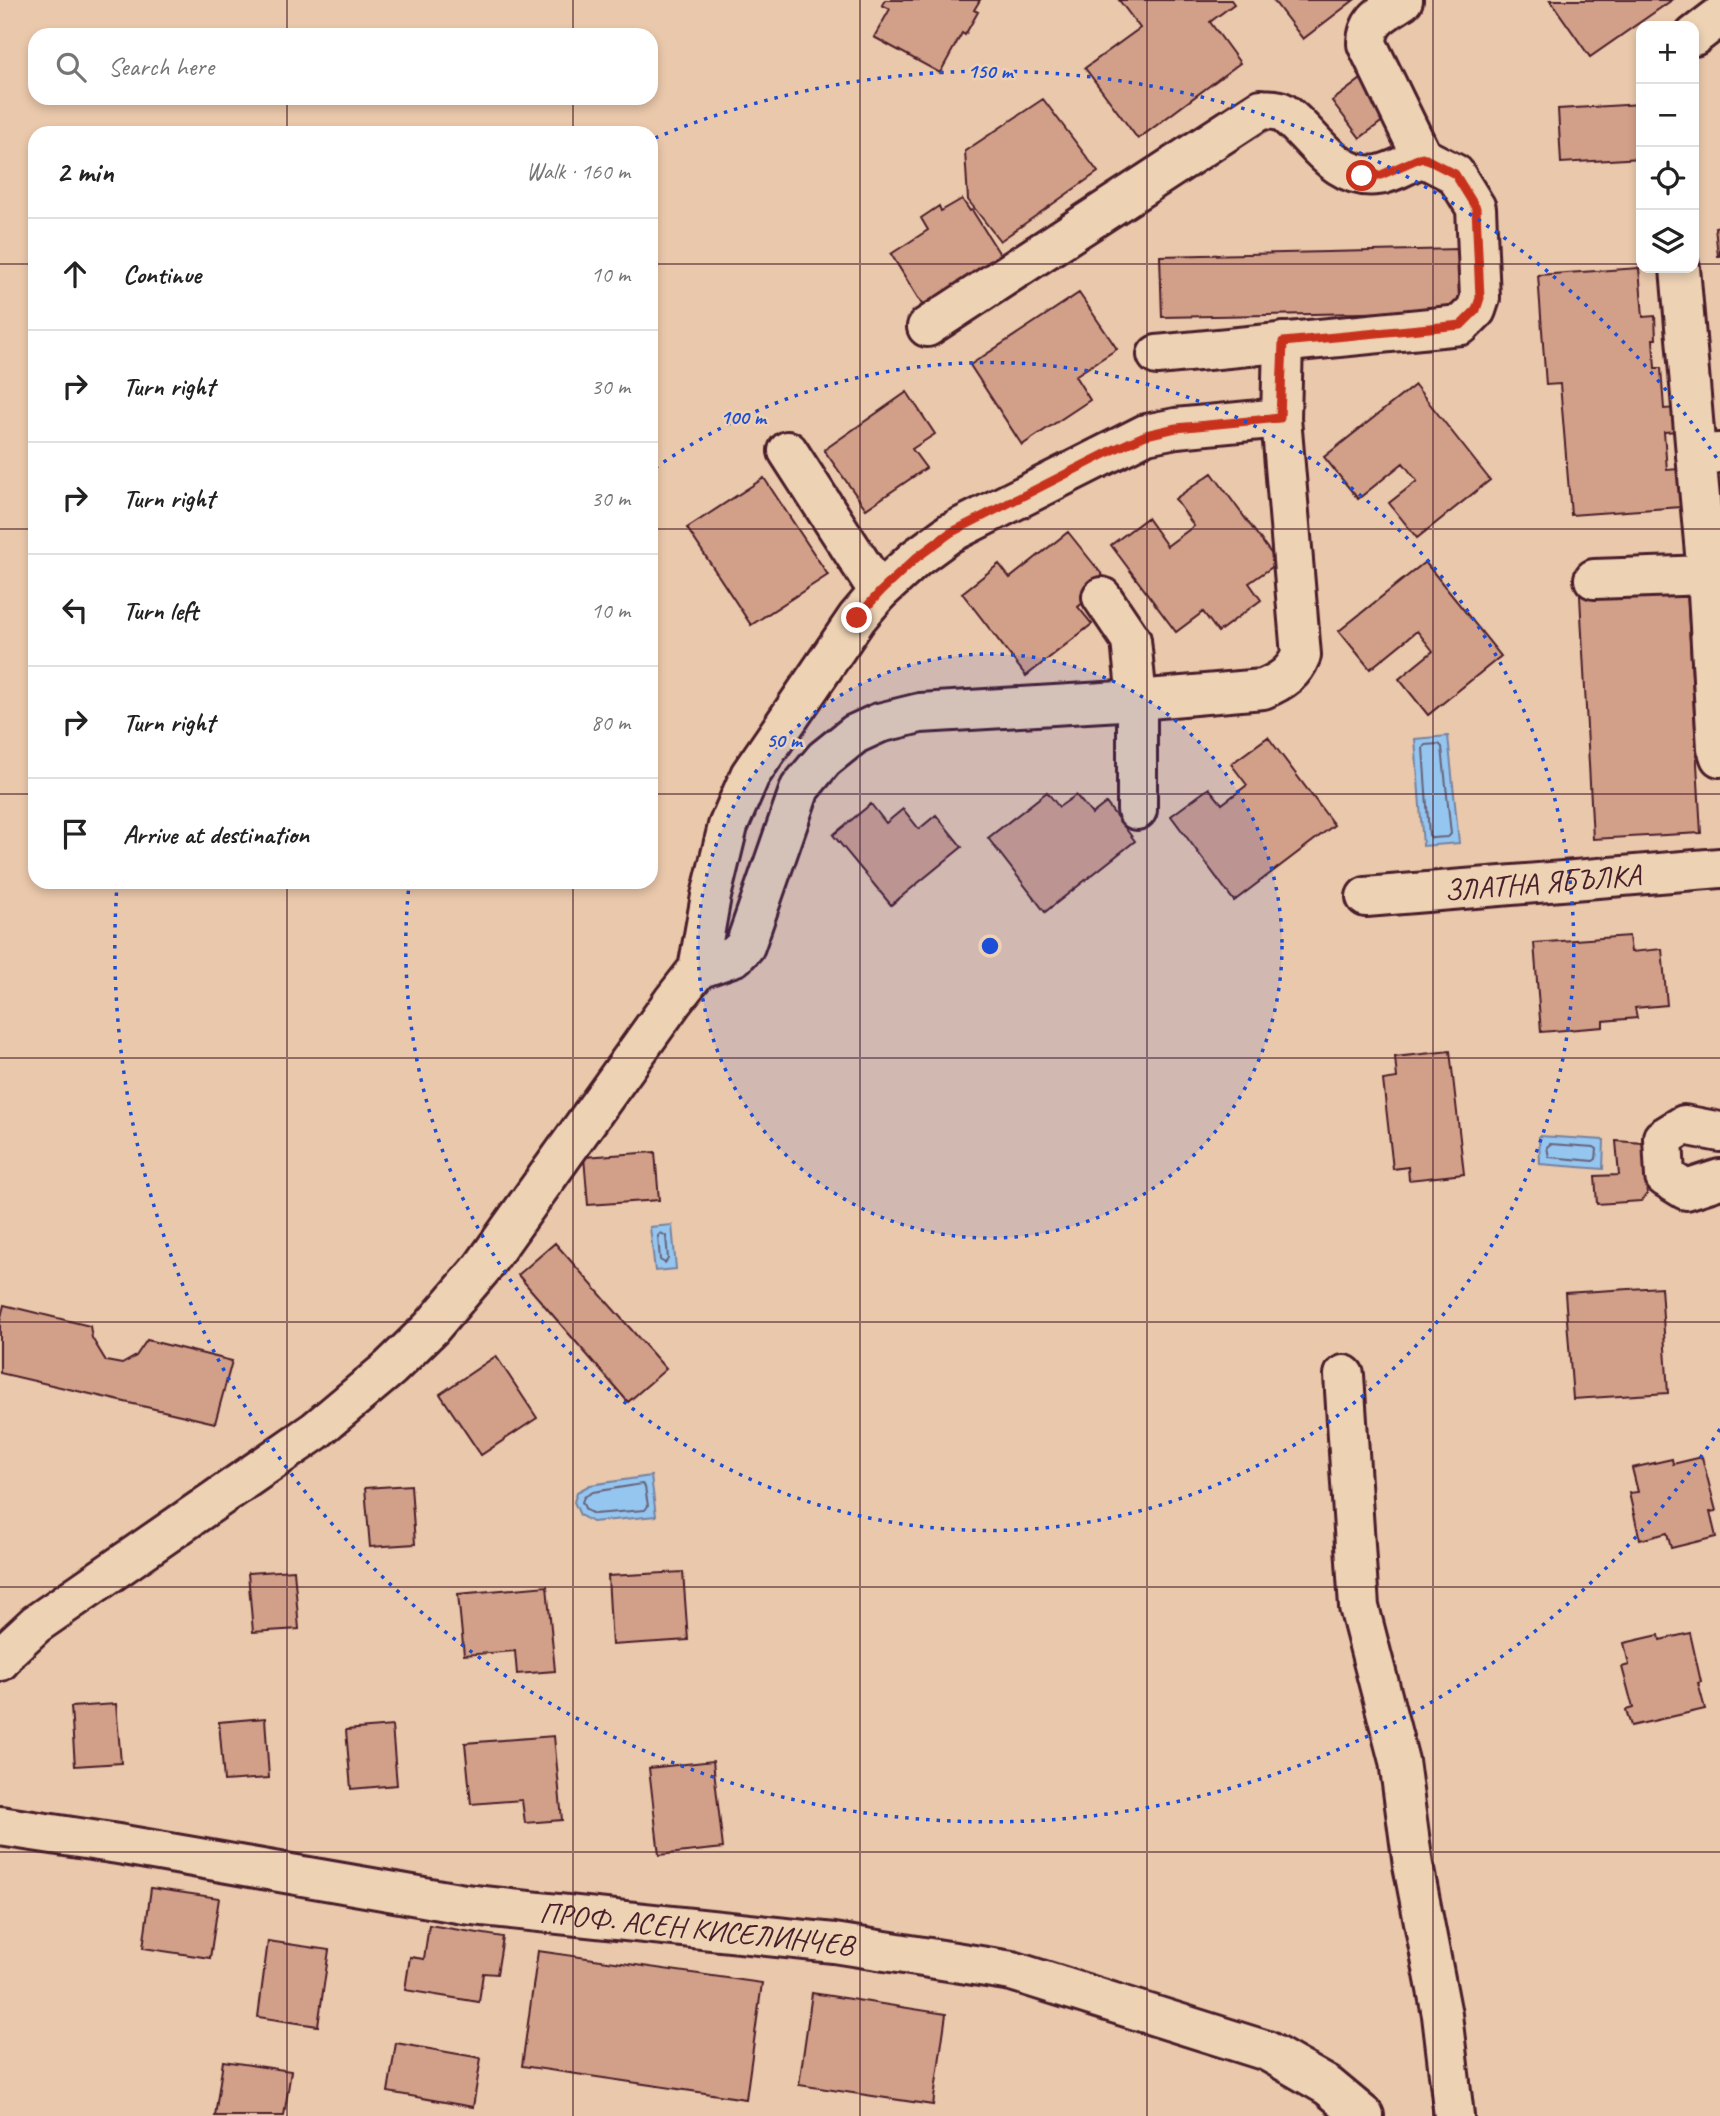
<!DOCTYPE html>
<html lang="en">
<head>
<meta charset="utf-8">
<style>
  body { margin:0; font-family:Caveat,sans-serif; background:#f2f2f2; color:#222 }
  .controls { position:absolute; right:21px; top:21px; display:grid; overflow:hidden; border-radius:14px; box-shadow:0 4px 10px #0003 }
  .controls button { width:63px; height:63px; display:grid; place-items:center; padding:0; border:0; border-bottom:2px solid #e0e0e0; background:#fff; color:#222; font:35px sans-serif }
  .stop { position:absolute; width:21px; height:21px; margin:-16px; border:5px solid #c8321e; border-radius:50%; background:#fff }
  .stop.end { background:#c8321e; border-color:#fff; box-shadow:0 2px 7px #0008 }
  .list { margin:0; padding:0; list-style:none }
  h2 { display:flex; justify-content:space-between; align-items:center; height:91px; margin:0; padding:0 28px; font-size:30px }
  h2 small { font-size:23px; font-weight:400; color:#767676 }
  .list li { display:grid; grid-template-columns:46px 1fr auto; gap:21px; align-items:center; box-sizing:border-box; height:112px; padding:0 28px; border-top:2px solid #e0e0e0 }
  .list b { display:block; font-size:26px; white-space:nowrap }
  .list em { font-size:23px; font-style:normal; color:#767676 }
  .icon { flex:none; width:38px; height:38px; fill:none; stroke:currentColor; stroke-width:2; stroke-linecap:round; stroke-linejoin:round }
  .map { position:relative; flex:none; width:1720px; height:2116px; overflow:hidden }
  .search { position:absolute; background:#fff; box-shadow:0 4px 10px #0003; left:28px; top:28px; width:630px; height:77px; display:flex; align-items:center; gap:18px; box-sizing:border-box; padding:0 24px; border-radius:21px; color:#767676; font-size:26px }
  .panel { position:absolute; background:#fff; box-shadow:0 4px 10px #0003; left:28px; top:126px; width:630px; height:763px; border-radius:21px }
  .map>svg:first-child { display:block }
  .water { fill:#94c6f0; stroke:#7683a1; stroke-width:2 }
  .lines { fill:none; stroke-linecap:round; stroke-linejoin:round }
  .shore { stroke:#68627a; stroke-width:2 }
  .building { fill:#d2a089; stroke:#4a1f2b; stroke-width:2 }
  .minor-casing { stroke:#4a1f2b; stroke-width:44 }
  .minor { stroke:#edd2b4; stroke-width:38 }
  .route { stroke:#c8321e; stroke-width:9 }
  .grid { fill:none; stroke:#4a1f2b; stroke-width:2; stroke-opacity:0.55 }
  .ring { fill:none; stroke:#1d4ed8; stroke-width:3.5; stroke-dasharray:3.5 7 }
  .labels { text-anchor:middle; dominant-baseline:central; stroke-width:5; stroke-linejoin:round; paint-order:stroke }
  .street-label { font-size:30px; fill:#4a1f2b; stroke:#edd2b4 }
  .centre { fill:#1d4ed8; stroke:#edd2b4; stroke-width:3.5 }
  .ring-label { font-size:21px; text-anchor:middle; font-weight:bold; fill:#1d4ed8; stroke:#edd2b4; stroke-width:5; stroke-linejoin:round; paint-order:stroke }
</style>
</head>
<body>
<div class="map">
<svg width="1720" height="2116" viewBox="0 0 1720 2116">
  <rect width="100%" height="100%" fill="#eac8ab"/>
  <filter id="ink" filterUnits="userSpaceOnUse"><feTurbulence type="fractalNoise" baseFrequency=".0143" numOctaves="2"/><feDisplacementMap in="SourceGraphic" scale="14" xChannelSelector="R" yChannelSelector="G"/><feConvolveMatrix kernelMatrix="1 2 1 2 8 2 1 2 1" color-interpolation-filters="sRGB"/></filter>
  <g filter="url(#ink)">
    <path class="water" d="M1448,736L1459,843L1423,846L1415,739Z
      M1539,1136L1604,1140L1603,1169L1540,1164Z
      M672,1225L676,1269L655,1271L650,1227Z
      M651,1476L656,1516L592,1522L580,1515L574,1502L577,1492L590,1485Z"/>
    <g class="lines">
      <path class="shore" d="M1439,744L1442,747L1451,834L1448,837L1432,838L1429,835L1423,748L1425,745Z
        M1550,1144L1594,1147L1597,1149L1596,1159L1593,1161L1549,1157L1547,1147Z
        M661,1233L666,1236L668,1259L665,1263L660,1260L658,1236Z
        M642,1484L645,1487L648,1506L645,1510L594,1514L586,1510L582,1502L584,1497L593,1492Z"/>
    </g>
    <path class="building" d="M885,0H980L974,10L978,12L965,35L962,33L940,73L874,37L890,9L882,5Z
      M1119,0H1231L1234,4L1210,22L1240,63L1138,139L1085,68L1140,28Z
      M1273,0H1354L1303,39Z
      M1550,0H1672L1590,57Z
      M1369,73L1397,110L1360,138L1332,101Z
      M1043,99L1098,172L1000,241L968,200L965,151Z
      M1641,104V158L1561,163L1558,109Z
      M962,199L970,211L972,210L1001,256L926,311L891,254L928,230L921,218L939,206L941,211Z
      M1720,226V256H1718L1715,227Z
      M1459,249L1461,311L1162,317L1160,256Z
      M1639,268L1643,317L1655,316L1656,339H1653L1655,368H1661L1664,409L1677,408L1679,431L1664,432L1667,470L1678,469L1681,507L1571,515L1560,384L1546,385L1538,275Z
      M1079,293L1117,349L1075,376L1090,400L1022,445L970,365Z
      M1415,385L1490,480L1417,538L1389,503L1417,481L1403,463L1358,499L1324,457Z
      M907,392L935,434L912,449L926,468L866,509L824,450Z
      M1212,473L1278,563L1249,583L1261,600L1218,632L1203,612L1176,632L1111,545L1147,518L1167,546L1194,526L1175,499Z
      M764,478L828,575L751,625L687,528Z
      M1068,532L1108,582L1078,607L1092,624L1026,676L962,593L999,564L1010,578Z
      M1425,562L1501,656L1428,715L1399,679L1433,651L1417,631L1370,669L1339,631Z
      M1687,590L1701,833L1593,839L1580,596Z
      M1268,737L1334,825L1234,901L1171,816L1209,788L1222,804L1247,785L1231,764Z
      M1047,792L1059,807L1076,795L1092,814L1106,803L1135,841L1045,912L988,838Z
      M871,804L886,823L903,809L919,829L936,815L962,847L891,905L833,835Z
      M1629,936L1631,952L1662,949L1667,1005L1635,1008L1637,1018L1603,1021V1027L1541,1032L1534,943Z
      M1450,1051L1464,1174L1409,1180L1408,1167L1393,1169L1383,1080L1397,1078L1395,1057Z
      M1616,1141L1643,1143L1647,1194L1641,1201L1597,1204L1595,1176L1619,1175Z
      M655,1152L659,1200L588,1205L584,1157Z
      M555,1243L666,1369L628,1402L518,1275Z
      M1661,1287L1668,1393L1573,1399L1565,1293Z
      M4,1305L90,1326L92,1338L106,1361L122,1364L136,1356L147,1340L232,1361L215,1423L0,1373V1321Z
      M496,1356L537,1418L481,1455L440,1394Z
      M1702,1457L1716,1511L1710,1512L1716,1537L1671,1548L1667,1533L1640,1540L1629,1493L1638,1492L1632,1468L1672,1459L1673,1464Z
      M411,1485L415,1544L370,1547L365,1488Z
      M294,1570L299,1629L253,1632L248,1573Z
      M683,1572L688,1640L612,1645L608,1576Z
      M547,1586L555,1671L517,1674L515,1651L464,1655L458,1594Z
      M1690,1633L1701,1682L1698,1683L1705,1709L1631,1726L1626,1710L1633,1708L1622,1667L1629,1665L1624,1643L1659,1635L1660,1640Z
      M116,1704L121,1763L75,1766L71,1707Z
      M265,1718L269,1778L224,1781L219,1722Z
      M392,1726L397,1785L351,1789L346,1730Z
      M554,1736L562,1820L525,1823L522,1800L471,1804L465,1743Z
      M713,1761L723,1848L659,1855L649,1768Z
      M151,1888L219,1898L210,1958L143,1948Z
      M429,1925L503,1937L497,1974L483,1973L479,2002L405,1990L410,1957L424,1959Z
      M268,1941L329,1950L318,2026L258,2017Z
      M538,1951L762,1983L746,2099L522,2066Z
      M812,1993L946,2014L933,2105L799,2085Z
      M396,2043L481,2058L473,2107L388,2092Z
      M223,2061L291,2071L284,2116H215Z"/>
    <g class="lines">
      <g class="minor-casing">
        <g id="minor">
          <path d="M1694,36L1720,16"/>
          <path d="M1680,268L1696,454"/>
          <path d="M927,327L1261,109C1268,110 1277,109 1282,112C1313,133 1333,181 1378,175C1392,173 1409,163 1422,157"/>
          <path d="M1157,355L1461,325L1476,310L1480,298L1476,208L1455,174L1422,157L1367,44C1367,19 1384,13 1403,0"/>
          <path d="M1281,418L1283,342"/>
          <path d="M788,451L879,592"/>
          <path d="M1707,575L1696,454L1720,453"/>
          <path d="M1594,579L1707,575L1717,748L1720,757"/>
          <path d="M1102,597L1131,640L1137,700V810"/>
          <path id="s1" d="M1366,897L1720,868"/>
          <path d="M1720,1132L1684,1125L1663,1138L1665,1177L1686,1190L1720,1179"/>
          <path d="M1344,1375L1359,1607L1399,1761L1413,1865L1442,2015L1454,2116"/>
          <path d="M0,1661L8,1650L36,1624L315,1431L390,1368L431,1328L482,1268L673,1001L698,969L711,896L728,826L750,775L857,618L879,592L916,558L950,533L1146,434L1176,428L1281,418L1301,655C1294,673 1282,681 1263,689L1137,700L920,713L879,723L855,734L824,759L800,788L745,946L735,956L698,969"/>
          <path id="s2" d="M0,1826L118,1844L464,1904L834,1943L1012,1971L1267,2051L1328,2086L1364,2116"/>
        </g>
      </g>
      <use href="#minor" class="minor"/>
    </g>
  </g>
  <g class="lines" filter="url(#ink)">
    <path class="route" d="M857,618L880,592L916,558L950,533L1115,449L1146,435L1176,428L1280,418L1283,342L1461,325L1476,310L1480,298L1476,208L1455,174L1422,157L1381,175L1362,176"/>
  </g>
  <path class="grid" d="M287,0V35M573,0V35M860,0V2116M1147,0V2116M1433,0V2116M287,98V133M573,98V133M0,264H35M651,264H1641M1694,264H1720M0,529H35M651,529H1720M0,794H35M651,794H1720M287,882V2116M573,882V2116M0,1058H1720M0,1322H1720M0,1587H1720M0,1852H1720"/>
  <circle cx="990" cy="946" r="292" fill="#1d4ed8" fill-opacity=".12"/>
  <g class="ring">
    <circle cx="990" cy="946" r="292"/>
    <path d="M655 468A584 584 0 1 1 409 885"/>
    <path d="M1720 1429A875 875 0 0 1 117 885M655 138A875 875 0 0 1 1720 463"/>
  </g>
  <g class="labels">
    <g class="street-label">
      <text stroke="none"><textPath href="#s1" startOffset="177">ЗЛАТНА ЯБЪЛКА</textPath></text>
      <text stroke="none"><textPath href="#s2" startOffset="704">ПРОФ. АСЕН КИСЕЛИНЧЕВ</textPath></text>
    </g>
  </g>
  <circle cx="990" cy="946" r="10" class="centre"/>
  <g class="ring-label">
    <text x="990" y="78">150 m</text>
    <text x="743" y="424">100 m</text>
    <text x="784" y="747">50 m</text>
  </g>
</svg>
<div class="controls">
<button>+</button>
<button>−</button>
<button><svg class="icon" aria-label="locate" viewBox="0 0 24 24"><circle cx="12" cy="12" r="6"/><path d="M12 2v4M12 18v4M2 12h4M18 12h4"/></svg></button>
<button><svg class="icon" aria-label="layers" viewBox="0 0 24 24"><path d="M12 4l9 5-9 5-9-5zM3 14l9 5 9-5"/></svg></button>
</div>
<div class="stop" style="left:1362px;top:176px"></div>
<div class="stop end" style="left:857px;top:618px"></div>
<div class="search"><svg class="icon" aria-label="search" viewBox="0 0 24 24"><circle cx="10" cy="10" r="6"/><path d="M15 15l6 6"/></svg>Search here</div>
<section class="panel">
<h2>2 min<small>Walk · 160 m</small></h2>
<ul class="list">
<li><svg class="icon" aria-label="ahead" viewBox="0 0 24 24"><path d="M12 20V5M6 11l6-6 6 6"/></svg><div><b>Continue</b></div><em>10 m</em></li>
<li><svg class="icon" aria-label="right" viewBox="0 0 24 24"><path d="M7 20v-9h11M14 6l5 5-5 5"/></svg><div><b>Turn right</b></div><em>30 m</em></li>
<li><svg class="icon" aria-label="right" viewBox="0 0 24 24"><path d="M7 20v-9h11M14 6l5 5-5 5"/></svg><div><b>Turn right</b></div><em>30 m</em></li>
<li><svg class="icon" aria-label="left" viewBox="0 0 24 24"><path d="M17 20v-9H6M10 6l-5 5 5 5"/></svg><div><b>Turn left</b></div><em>10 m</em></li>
<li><svg class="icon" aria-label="right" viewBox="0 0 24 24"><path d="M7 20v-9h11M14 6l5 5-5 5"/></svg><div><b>Turn right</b></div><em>80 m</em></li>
<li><svg class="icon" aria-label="arrive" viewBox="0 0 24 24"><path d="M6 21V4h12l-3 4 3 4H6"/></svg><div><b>Arrive at destination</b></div></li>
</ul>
</section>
</div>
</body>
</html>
